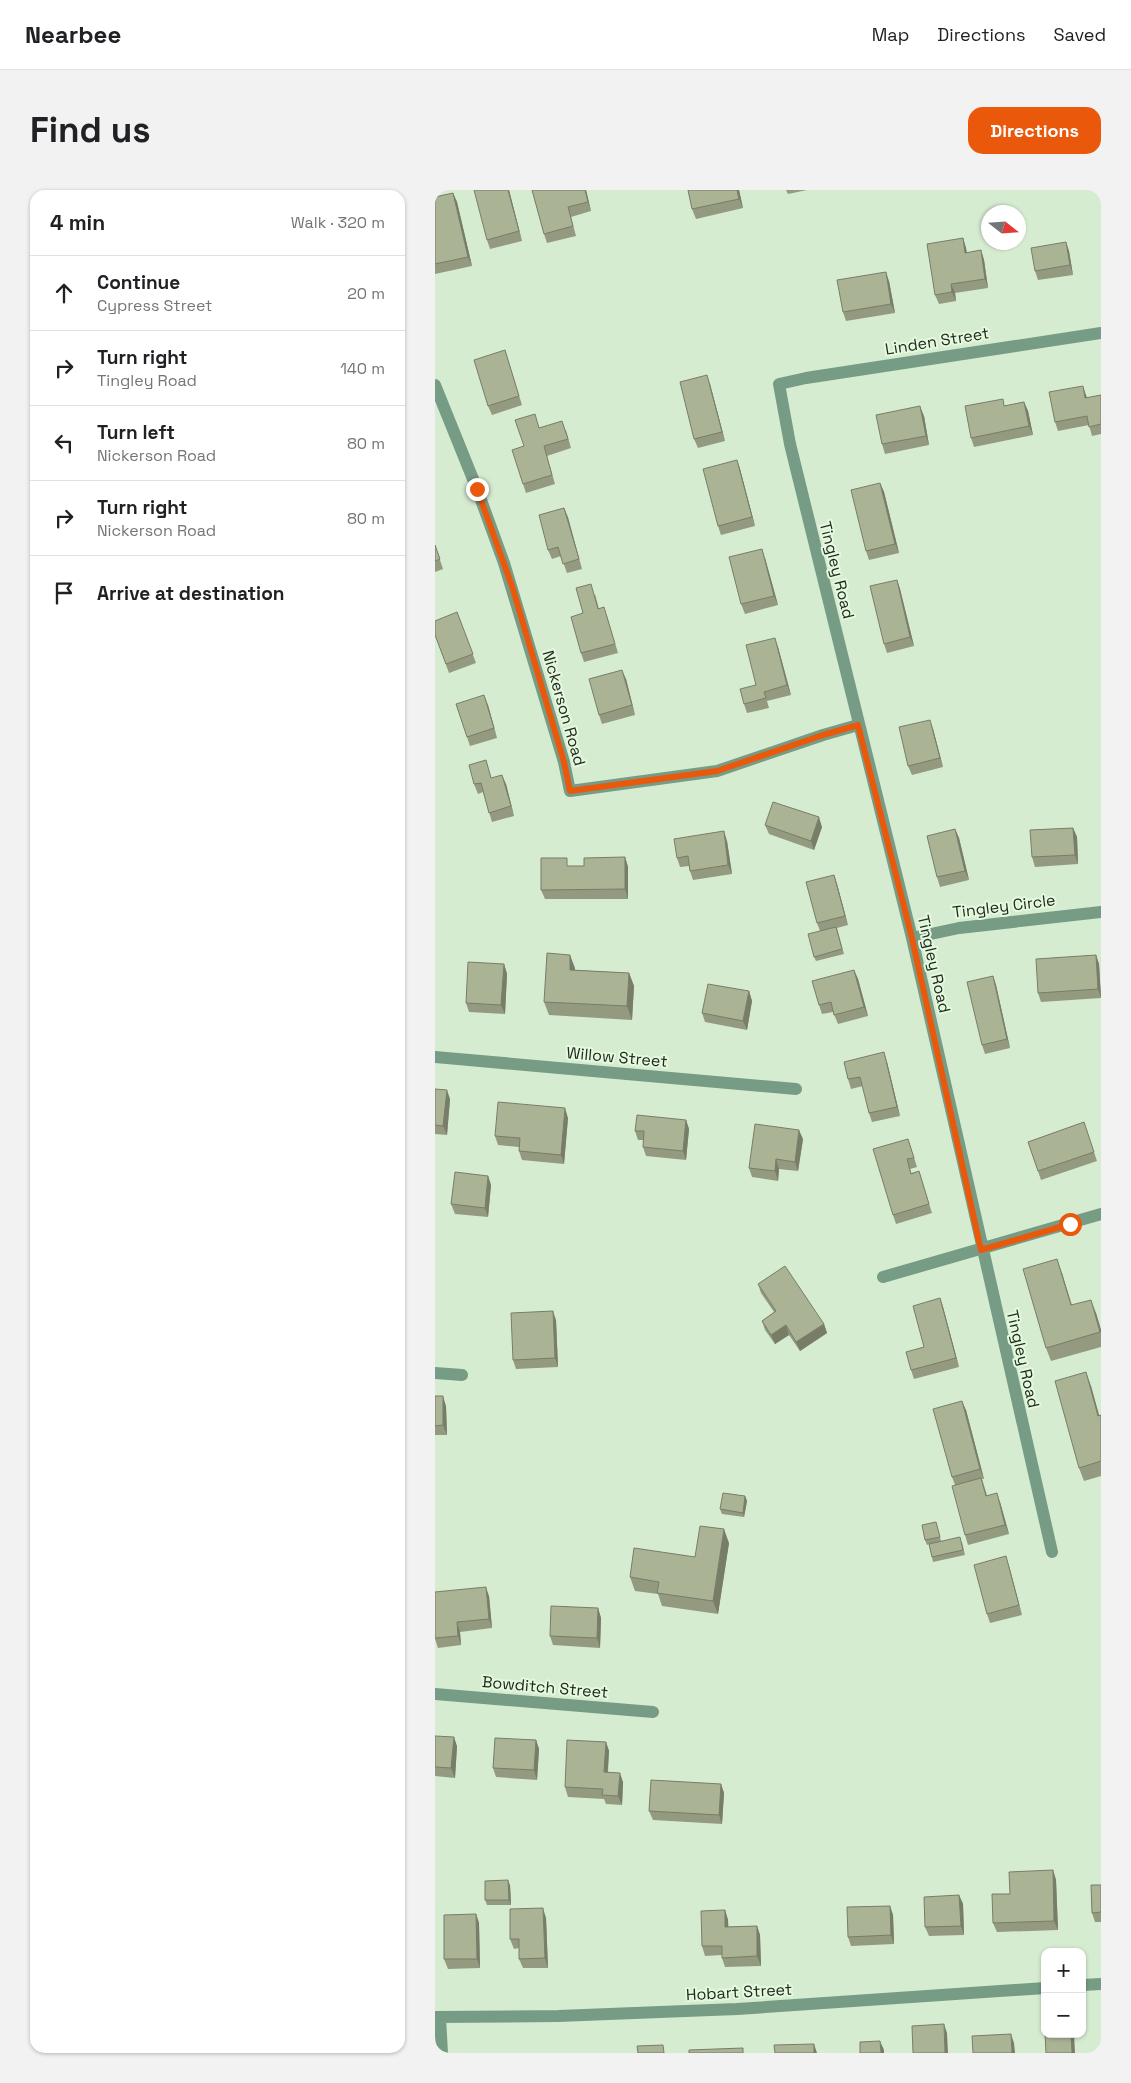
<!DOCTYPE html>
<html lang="en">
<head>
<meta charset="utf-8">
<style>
  body { margin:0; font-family:"Space Grotesk",sans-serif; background:#f2f2f2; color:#202124 }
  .controls { position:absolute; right:15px; bottom:15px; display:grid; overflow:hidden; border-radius:10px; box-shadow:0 1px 4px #0004 }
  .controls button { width:45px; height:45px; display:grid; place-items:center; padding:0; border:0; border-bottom:1px solid #e0e0e0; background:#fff; color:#202124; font:25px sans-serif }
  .compass { position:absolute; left:546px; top:15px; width:45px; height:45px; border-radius:50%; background:#fff; box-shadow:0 1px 4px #0004; rotate:107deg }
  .stop { position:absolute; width:15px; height:15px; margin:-11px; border:4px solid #ea580c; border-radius:50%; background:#fff }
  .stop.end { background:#ea580c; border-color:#fff; box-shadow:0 1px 5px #0008 }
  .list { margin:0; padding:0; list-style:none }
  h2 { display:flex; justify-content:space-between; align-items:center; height:65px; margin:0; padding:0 20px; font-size:21px }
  h2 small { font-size:16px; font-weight:400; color:#757577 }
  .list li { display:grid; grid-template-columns:32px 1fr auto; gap:15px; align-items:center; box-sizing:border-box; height:75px; padding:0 20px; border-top:1px solid #e0e0e0 }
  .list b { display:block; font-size:19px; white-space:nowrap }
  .list p { margin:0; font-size:16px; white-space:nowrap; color:#757577 }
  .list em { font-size:16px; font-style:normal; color:#757577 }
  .icon { flex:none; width:28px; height:28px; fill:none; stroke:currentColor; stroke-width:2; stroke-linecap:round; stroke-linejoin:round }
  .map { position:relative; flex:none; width:666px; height:1863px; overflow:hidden; border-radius:15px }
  header { display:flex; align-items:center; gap:30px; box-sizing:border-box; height:70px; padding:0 25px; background:#fff; border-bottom:1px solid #e0e0e0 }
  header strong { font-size:24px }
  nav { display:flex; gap:28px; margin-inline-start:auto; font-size:18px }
  .intro { display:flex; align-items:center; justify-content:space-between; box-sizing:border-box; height:120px; padding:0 30px }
  h1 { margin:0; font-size:35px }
  .button { padding:12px 22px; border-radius:15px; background:#ea580c; color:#fff; font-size:18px; font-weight:700 }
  main { display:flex; gap:30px; padding:0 30px }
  aside { flex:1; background:#fff; border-radius:15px; box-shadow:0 1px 4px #0004 }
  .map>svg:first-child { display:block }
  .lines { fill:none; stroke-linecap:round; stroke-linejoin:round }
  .minor { stroke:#769c85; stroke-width:12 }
  .wall { fill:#939a80 }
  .shaded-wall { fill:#787d68 }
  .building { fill:#abb395; stroke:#787d68 }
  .route { stroke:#ea580c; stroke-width:6 }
  .labels { text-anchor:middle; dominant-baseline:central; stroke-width:4; stroke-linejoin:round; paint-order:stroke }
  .street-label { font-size:16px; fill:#222a20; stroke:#e4f9de }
</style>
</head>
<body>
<header>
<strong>Nearbee</strong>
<nav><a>Map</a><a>Directions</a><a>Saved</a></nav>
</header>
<div class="intro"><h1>Find us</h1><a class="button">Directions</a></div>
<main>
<aside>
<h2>4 min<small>Walk · 320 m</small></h2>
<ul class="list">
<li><svg class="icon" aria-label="ahead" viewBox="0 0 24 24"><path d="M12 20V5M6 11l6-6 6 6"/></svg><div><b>Continue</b><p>Cypress Street</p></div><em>20 m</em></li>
<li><svg class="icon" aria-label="right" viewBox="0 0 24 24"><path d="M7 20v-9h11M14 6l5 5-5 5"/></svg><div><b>Turn right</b><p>Tingley Road</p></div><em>140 m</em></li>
<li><svg class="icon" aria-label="left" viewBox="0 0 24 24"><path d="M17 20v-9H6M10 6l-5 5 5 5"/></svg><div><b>Turn left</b><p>Nickerson Road</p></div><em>80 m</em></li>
<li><svg class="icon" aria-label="right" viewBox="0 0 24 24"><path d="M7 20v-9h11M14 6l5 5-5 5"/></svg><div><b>Turn right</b><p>Nickerson Road</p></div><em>80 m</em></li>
<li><svg class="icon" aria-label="arrive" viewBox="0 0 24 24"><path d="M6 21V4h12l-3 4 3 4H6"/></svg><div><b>Arrive at destination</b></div></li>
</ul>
</aside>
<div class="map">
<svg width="666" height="1863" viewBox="0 0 666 1863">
  <rect width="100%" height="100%" fill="#d6ecd1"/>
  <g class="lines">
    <path class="minor" d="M0,195L42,299L69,373L129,572L135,601L282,581L388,545L423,535
      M477,748L524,738L666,722
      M0,867L361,899
      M448,1087L666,1024
      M0,1183L27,1185
      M617,1362L477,748L355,254L344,194L371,188L666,143
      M0,1504L218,1522
      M647,1795L666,1794
      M0,1827L123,1826L302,1819L610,1798
      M5,1827L7,1863"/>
  </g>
  <path class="wall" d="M74,0L87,51L55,59L52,50Z
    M97,0H151L156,21L136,27L141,46L112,53L109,44Z
    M253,0H304L308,18L261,29L257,19Z
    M351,0H372L353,4Z
    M18,3L22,12L37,76L0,84V7Z
    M528,48L531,58L532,63L546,60L549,70L553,98L520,103L521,111L504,114L500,105Z
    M631,52L634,61L638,85L603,90L600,81Z
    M454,91L460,123L411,131L408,122Z
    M70,160L87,215L57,225L53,216Z
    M275,194L290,251L263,258L259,249Z
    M651,205L652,208L666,205V244L657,246L654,235L623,241L620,232Z
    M589,212L593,221L598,245L539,257L536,248L570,216Z
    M489,226L494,255L450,264L447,254Z
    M105,237L131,240L136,258L112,266L120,294L91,303L88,294L89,256Z
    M302,270L305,279L320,336L286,345L283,336Z
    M445,293L449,302L464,363L434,370L431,361Z
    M129,318L147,379L132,383L126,366L117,369L113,360Z
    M0,355L8,379L0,382Z
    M330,368L343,415L310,424L306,414Z
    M462,390L465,399L479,456L452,463L449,454Z
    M160,404L164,419L172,426L183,463L149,472L146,463L148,423Z
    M22,422L41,473L14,483L0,445Z
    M343,457L356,505L332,511L334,518L312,523L309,514Z
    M191,489L200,525L167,534L164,525Z
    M53,515L62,548L35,556L32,547Z
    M498,539L508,577L477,585L473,576Z
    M51,570L56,588L71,594L79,626L57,632L48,602L43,604L39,594Z
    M330,635L387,637L379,660L334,644Z
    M638,638L642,647L643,674L600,677L597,667Z
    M520,639L524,648L534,690L505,697L502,687Z
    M292,651L297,684L258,690L255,681L254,676L245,677L242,668Z
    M190,667L193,677V709H110L106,700L135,676H149Z
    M399,685L402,694L413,735L402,738L409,764L381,771L379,767L385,741L382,733Z
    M661,765L664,774L666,808L606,812L603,803Z
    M69,774L72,784L70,824L34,822L31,813Z
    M140,778V780L194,783L199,796L197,830L114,825L109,812Z
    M419,780L423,789L433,826L403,834L398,822L387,824L384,815Z
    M558,786L561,795L575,858L550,864L547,855Z
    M314,801L317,811L312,840L270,832L267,823Z
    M452,872L465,926L437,932L434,923L428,896L416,899L413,889Z
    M0,899L15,909L12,945L0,944Z
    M133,928L129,974L87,970L84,961V957L63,955L60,946Z
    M251,930L254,939L251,970L211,966L208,957V950H203L200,941Z
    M649,932L662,971L606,990L593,952Z
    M368,949L363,981L344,979L343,991L317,987L314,978Z
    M473,949L482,977L475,979L476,983L484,981L497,1023L461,1034L458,1025Z
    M53,986L56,995L53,1027L20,1024L16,1014Z
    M627,1083L637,1115L661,1123L666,1140V1157L616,1171L611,1158Z
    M323,1094L389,1134L392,1143L365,1161L354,1145L340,1154L330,1140L327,1131L339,1122L326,1103Z
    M505,1108L508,1117L524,1177L479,1189L476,1180L489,1157Z
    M121,1130L123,1177L81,1179L78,1170Z
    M656,1196L664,1226L666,1225V1286L649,1291L644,1278Z
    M0,1206L11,1216L12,1245H0Z
    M531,1220L549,1289H547L552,1305L565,1312L574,1344L533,1355L530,1345L520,1295L517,1287Z
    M310,1306L312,1311L309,1327L287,1324L285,1319Z
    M501,1332L506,1351L527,1352L530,1365L498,1372L494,1354L492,1355L490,1350Z
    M294,1353L283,1424L227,1416L223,1404L200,1401L195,1387L260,1367Z
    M574,1376L587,1425L555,1433L552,1424Z
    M0,1402L54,1406L57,1438L25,1442L26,1455L3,1458L0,1449Z
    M163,1418L166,1428L165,1458L118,1455L115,1446Z
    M0,1546L22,1556L20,1588L0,1586Z
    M101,1550L104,1559L102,1590L61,1587L58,1578Z
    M171,1552L174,1561L173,1582L188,1592L187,1615L171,1614L169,1609L133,1607L130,1597Z
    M286,1594L289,1603L287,1634L218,1630L214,1621Z
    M618,1680L621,1690L623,1740L562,1742L558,1733L575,1704Z
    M75,1695L76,1715H52L50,1710Z
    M666,1695V1732H660L657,1723Z
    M524,1705L528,1714L529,1745L494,1746L490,1737Z
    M455,1716L458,1725L459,1754L416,1756L413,1747Z
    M290,1720L293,1730V1737L322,1736L325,1745L326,1776L290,1777L287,1768V1765L270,1766L267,1756Z
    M41,1724L44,1733L45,1778L13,1779L9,1769Z
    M111,1728L113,1778H88L84,1769V1758L79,1759L75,1749Z"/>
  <path class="shaded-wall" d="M73,0H74L87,51L84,41Z
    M150,0H151L156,21L153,12Z
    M302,0H304L308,18L304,9Z
    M18,3L22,12L37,76L33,67Z
    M528,48L531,58L533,72L530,63Z
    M631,52L634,61L638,85L635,75Z
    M546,60L549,70L553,98L550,89Z
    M451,82L454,91L460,123L456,114Z
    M516,94L520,103L521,111L517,102Z
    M272,185L275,194L290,251L287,242Z
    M648,196L651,205L653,217L650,208Z
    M589,212L593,221L598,245L594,236Z
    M485,216L489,226L494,255L491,246Z
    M302,270L305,279L320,336L317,327Z
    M445,293L449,302L464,363L460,354Z
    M129,318L133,327L147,379L144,369Z
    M327,359L330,368L343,415L339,406Z
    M462,390L465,399L479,456L475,447Z
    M340,448L343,457L356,505L352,495Z
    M187,480L191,489L200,525L197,515Z
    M49,505L53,515L62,548L59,538Z
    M495,530L498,539L508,577L505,568Z
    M67,585L71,594L79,626L76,616Z
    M384,627L387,637L379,660L376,651Z
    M638,638L642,647L643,674L640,665Z
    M520,639L524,648L534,690L530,681Z
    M289,641L292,651L297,684L293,675Z
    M190,667L193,677V709L190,699Z
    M399,685L402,694L413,735L410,726Z
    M135,765L140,778V793L135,780Z
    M661,765L664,774L666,808L663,799Z
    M69,774L72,784L70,824L66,815Z
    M419,780L423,789L433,826L429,817Z
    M194,783L199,796L197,830L192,816Z
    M558,786L561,795L575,858L572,849Z
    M314,801L317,811L312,840L308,831Z
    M449,862L452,872L465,926L462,917Z
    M12,900L15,909L12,945L8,936Z
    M130,918L133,928L129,974L126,965Z
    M251,930L254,939L251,970L248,961Z
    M364,940L368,949L363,981L360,972Z
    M341,969L344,979L343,991L340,981Z
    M53,986L56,995L53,1027L50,1018Z
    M622,1069L627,1083L640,1129L636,1115Z
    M505,1108L508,1117L524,1177L521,1168Z
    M656,1110L661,1123L666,1140V1144Z
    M118,1121L121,1130L123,1177L120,1168Z
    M389,1134L392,1143L365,1161L361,1152Z
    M351,1135L354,1145L340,1154L336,1145Z
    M651,1182L656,1196L666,1232L663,1226Z
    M8,1206L11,1216L12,1245L8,1235Z
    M527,1211L531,1220L549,1289L545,1279Z
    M562,1303L565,1312L574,1344L570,1335Z
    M310,1306L312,1311L309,1327L308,1323Z
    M289,1339L294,1353L283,1424L278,1411Z
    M571,1366L574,1376L587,1425L584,1415Z
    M51,1397L54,1406L57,1438L54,1429Z
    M163,1418L166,1428L165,1458L162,1448Z
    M22,1432L25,1442L26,1455L23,1446Z
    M19,1547L22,1556L20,1588L16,1578Z
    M101,1550L104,1559L102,1590L99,1580Z
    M171,1552L174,1561L172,1591L169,1582Z
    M185,1583L188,1592L187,1615L183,1606Z
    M286,1594L289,1603L287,1634L284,1625Z
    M618,1680L621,1690L623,1740L619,1731Z
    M73,1690L75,1695L76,1715L74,1710Z
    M524,1705L528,1714L529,1745L526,1736Z
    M455,1716L458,1725L459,1754L456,1745Z
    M108,1718L111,1728L113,1778L110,1768Z
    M290,1720L293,1730L294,1747L290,1737Z
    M41,1724L44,1733L45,1778L42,1769Z
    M322,1736L325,1745L326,1776L322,1766Z
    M509,1834L512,1843L513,1863H510Z
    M576,1844L579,1853L580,1863H577Z
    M636,1844H639L640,1863H637Z
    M445,1851L449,1860V1863H446Z
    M379,1854L382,1863H379Z"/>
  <path class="building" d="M39,0H73L84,41L52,50Z
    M97,0H150L153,12L133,17L138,36L109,44Z
    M253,0H302L304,9L257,19Z
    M18,3L33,67L0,74V7Z
    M528,48L530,63L546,60L550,89L516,94L517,102L500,105L492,54Z
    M631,52L635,75L600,81L596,58Z
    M451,82L456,114L408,122L402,90Z
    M70,160L84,206L53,216L39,170Z
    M272,185L287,242L259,249L245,192Z
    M648,196L650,208L666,205V234L654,237L652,226L620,232L614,202Z
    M568,209L569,216L589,212L594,236L536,248L530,216Z
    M485,216L491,246L447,254L441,225Z
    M100,224L104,238L127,231L133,249L109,256L117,285L88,294L77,260L89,256L80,230Z
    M302,270L317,327L283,336L268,279Z
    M445,293L460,354L431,361L416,300Z
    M129,318L144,369L128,374L123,357L113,360L104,325Z
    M0,355L5,369L0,371Z
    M327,359L339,406L306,414L294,367Z
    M462,390L475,447L449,454L435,396Z
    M156,394L163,419L169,417L180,454L146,463L136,427L148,423L141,398Z
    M22,422L38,464L11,474L0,445V431Z
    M340,448L352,495L329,502L331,508L309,514L305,499L321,495L311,455Z
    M187,480L197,515L164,525L154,489Z
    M49,505L59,538L32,547L21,514Z
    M495,530L505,568L473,576L464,537Z
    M51,570L56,588L67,585L76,616L54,623L46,593L39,594L34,575Z
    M338,612L384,627L376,651L330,635Z
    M638,638L640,665L597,667L595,640Z
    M520,639L530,681L502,687L492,646Z
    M289,641L293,675L255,681L253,666L242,668L239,649Z
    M190,667V699L106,700V668H132V676H149V668Z
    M399,685L410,726L382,733L371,692Z
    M401,737L407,759L379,767L373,744Z
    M112,763L135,765V780L194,783L192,816L109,812Z
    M661,765L663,799L603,803L601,769Z
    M33,772L69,774L66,815L31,813Z
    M419,780L429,817L399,825L396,812L384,815L377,791Z
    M558,786L572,849L547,855L532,792Z
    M273,794L314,801L308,831L267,823Z
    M449,862L462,917L434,923L425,887L413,889L409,872Z
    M0,899L12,900L8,936L0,935Z
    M63,912L130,918L126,965L84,961L85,948L60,946Z
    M202,925L251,930L248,961L208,957L209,941H200Z
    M649,932L659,962L603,981L593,952Z
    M320,934L364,940L360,972L341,969L340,981L314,978Z
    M473,949L479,968L472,969L476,984L484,981L494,1014L458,1025L438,959Z
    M20,982L53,986L50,1018L16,1014Z
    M622,1069L636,1115L656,1110L665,1142L611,1158L588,1079Z
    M350,1076L389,1134L361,1152L351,1135L336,1145L327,1131L341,1121L323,1094Z
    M505,1108L521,1168L476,1180L471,1162L489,1157L478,1116Z
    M118,1121L120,1168L78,1170L76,1123Z
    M651,1182L663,1226L666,1225V1271L644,1278L620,1191Z
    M0,1206H8V1235L0,1236Z
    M527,1211L545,1279L517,1287L498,1219Z
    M546,1288L551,1306L562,1303L570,1335L530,1345L517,1296Z
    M288,1303L310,1306L308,1323L285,1319Z
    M501,1332L505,1347L490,1350L487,1335Z
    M265,1336L289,1339L278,1411L222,1403L224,1392L195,1387L199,1358L260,1367Z
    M525,1347L528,1360L497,1367L494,1354Z
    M571,1366L584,1415L552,1424L539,1375Z
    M51,1397L54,1429L22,1432L23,1446L0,1448V1402Z
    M116,1416L163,1418L162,1448L115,1446Z
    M0,1546L19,1547L16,1578L0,1577Z
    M60,1548L101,1550L99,1580L58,1578Z
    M132,1550L171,1552L169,1582L185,1583L183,1606L167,1605L168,1599L130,1597Z
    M216,1590L286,1594L284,1625L214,1621Z
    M618,1680L619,1731L558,1733L557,1704H575L574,1682Z
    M73,1690L74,1710H50V1691Z
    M656,1695H666V1722L657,1723Z
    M524,1705L526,1736L490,1737L489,1707Z
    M455,1716L456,1745L413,1747L412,1717Z
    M108,1718L110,1768L84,1769V1749H75V1719Z
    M290,1720V1737L322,1736V1766L287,1768V1756H267L266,1721Z
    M41,1724L42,1769H9V1725Z
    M609,1822H610V1842Z
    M509,1834L510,1863H478L477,1836Z
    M576,1844L577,1863H538L537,1846Z
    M610,1844H636L637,1863H611Z
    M445,1851L446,1863H425V1852Z
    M379,1854V1863H340L339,1855Z
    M228,1855L229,1863H203L202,1856Z
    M308,1858V1863H254V1860Z"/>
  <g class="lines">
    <path class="route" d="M42,299L77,396L129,572L135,601L282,581L388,545L423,535L477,748L546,1060L635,1034"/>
  </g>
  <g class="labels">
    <g class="street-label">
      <text transform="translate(502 151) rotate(-9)">Linden Street</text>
      <text transform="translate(402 380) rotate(76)">Tingley Road</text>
      <text transform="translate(129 518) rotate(74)">Nickerson Road</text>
      <text transform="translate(569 716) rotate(-7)">Tingley Circle</text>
      <text transform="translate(499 774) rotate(77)">Tingley Road</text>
      <text transform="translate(182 867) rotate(5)">Willow Street</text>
      <text transform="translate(588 1169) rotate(77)">Tingley Road</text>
      <text transform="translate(110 1497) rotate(5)">Bowditch Street</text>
      <text transform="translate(304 1802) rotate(-3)">Hobart Street</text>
    </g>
  </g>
</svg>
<div class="controls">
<button>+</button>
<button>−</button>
</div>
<svg class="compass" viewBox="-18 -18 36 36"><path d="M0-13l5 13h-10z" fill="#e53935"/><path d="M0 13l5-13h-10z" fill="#757577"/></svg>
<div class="stop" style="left:635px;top:1034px"></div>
<div class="stop end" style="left:42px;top:299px"></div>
</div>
</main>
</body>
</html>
